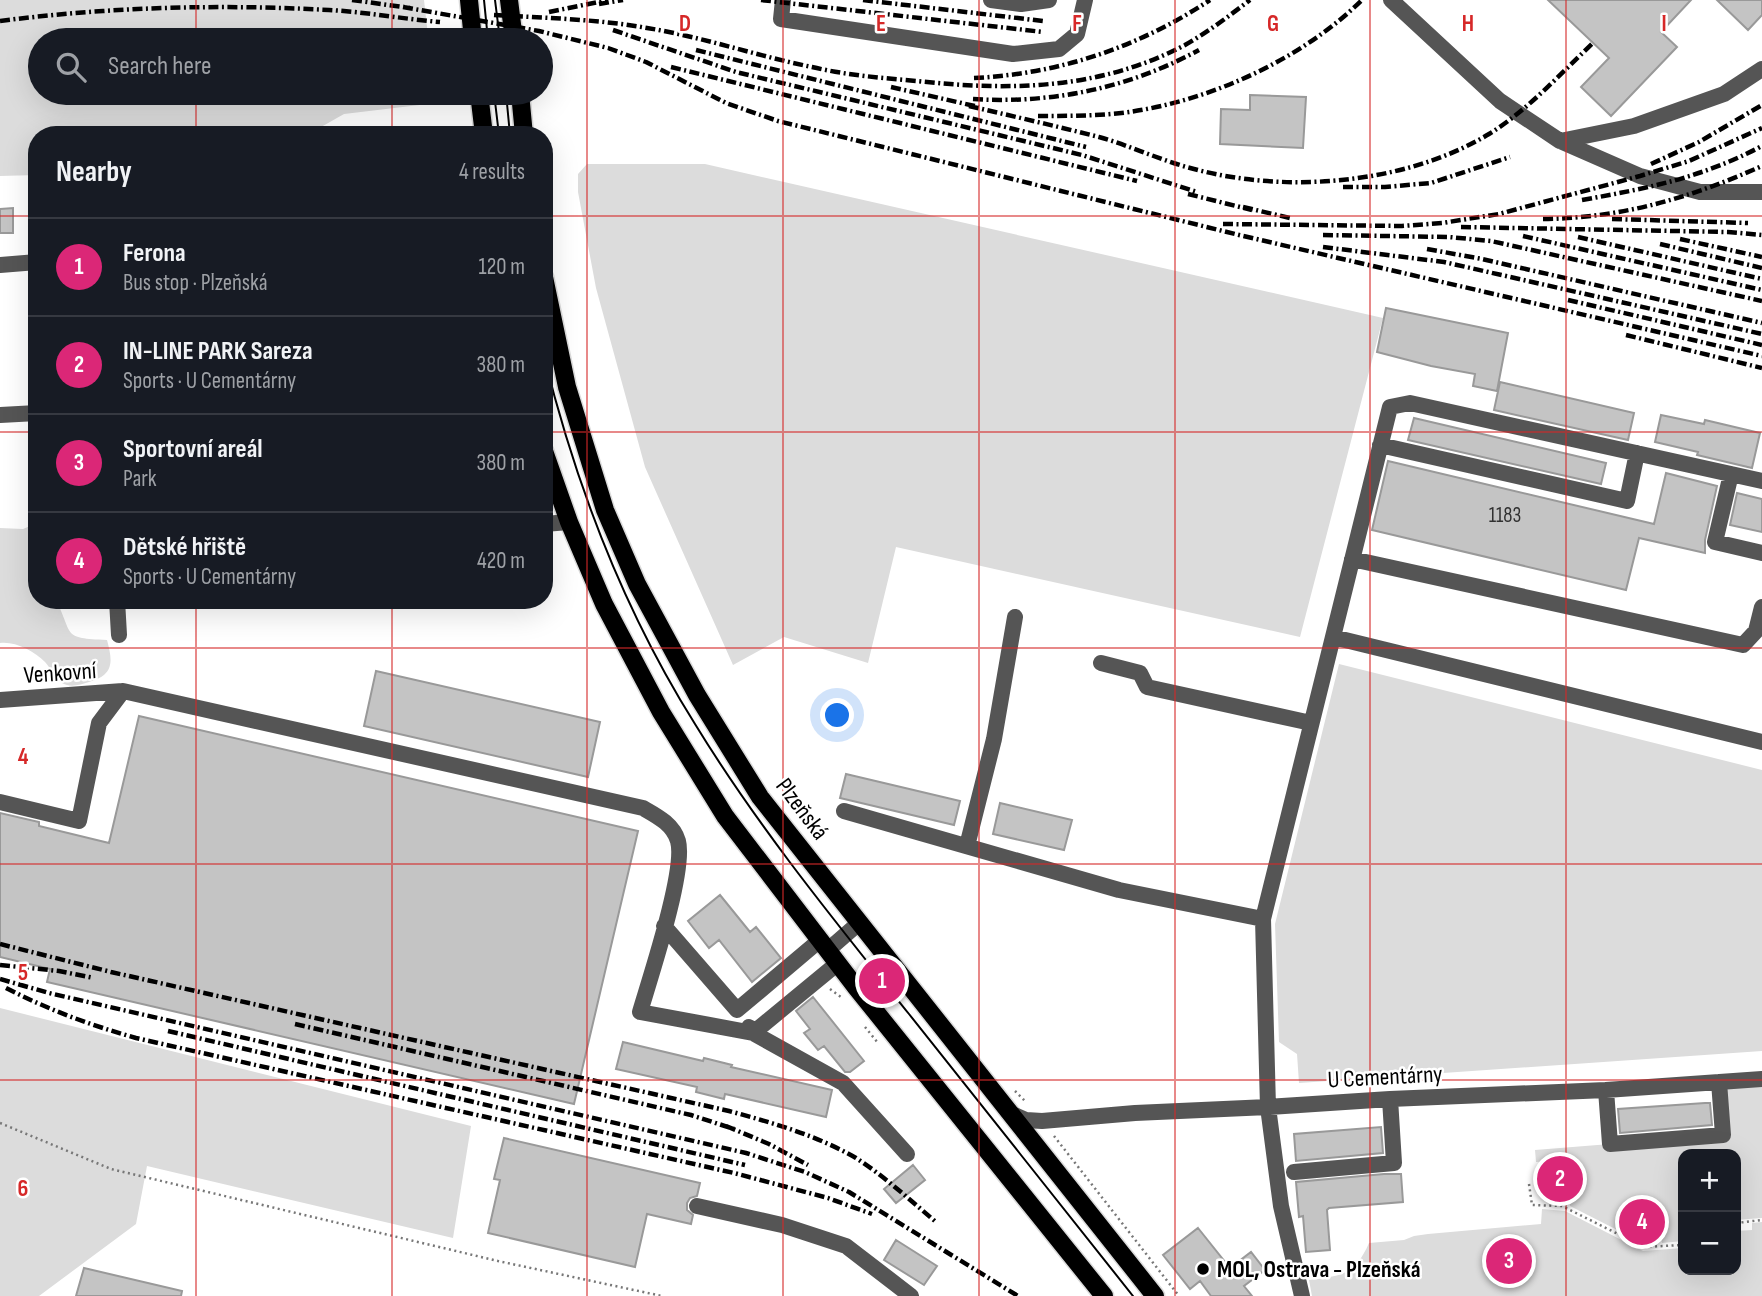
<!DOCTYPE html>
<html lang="en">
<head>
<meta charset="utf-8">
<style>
  body { margin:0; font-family:"Sofia Sans Condensed",sans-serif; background:#242831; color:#f1f3f6 }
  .controls { position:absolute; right:21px; bottom:21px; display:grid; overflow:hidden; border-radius:14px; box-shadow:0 7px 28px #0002 }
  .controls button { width:63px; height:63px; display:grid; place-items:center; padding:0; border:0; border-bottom:2px solid #363941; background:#171b24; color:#f1f3f6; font:35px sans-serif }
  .you { position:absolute; left:838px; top:716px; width:24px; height:24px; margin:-18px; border:5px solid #fff; border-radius:50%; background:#1a73e8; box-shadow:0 0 0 10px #1a73e833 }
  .badge { display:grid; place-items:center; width:46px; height:46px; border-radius:50%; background:#db2777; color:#fff; font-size:23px; font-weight:700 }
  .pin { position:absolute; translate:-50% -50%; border:4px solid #fff; box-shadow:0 2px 7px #0006 }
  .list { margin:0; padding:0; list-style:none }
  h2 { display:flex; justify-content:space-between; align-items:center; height:91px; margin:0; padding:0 28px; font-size:30px }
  h2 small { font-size:23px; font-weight:400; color:#9ea1a6 }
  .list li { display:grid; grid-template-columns:46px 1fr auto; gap:21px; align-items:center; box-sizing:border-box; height:98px; padding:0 28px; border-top:2px solid #363941 }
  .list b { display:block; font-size:26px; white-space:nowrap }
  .list p { margin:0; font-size:23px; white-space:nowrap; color:#9ea1a6 }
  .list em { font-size:23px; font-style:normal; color:#9ea1a6 }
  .icon { flex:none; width:38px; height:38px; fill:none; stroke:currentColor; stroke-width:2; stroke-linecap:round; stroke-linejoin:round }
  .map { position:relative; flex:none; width:1762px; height:1296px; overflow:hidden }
  .search { position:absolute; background:#171b24; box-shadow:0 7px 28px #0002; left:28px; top:28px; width:525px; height:77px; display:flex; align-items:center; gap:18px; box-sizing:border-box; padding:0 24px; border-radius:38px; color:#9ea1a6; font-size:26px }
  .panel { position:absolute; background:#171b24; box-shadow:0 7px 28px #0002; left:28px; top:126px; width:525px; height:483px; border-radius:28px }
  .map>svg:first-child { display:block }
  .green { fill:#dcdcdc }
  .building { fill:#c4c4c4; stroke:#999; stroke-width:2 }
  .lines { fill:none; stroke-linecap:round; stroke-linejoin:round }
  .major-casing { stroke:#dbdbdb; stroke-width:21 }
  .path { stroke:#777; stroke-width:2.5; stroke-dasharray:2 3.5; stroke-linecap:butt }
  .minor { stroke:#555; stroke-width:16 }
  .major { stroke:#000; stroke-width:18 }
  .tram { stroke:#000; stroke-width:2 }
  .rail { stroke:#000; stroke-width:4.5; stroke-dasharray:10 3.5 2 3.5; stroke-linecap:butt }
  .grid { fill:none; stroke:#d62828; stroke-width:2; stroke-opacity:0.55 }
  .poi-dot { fill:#000; stroke:#fff; stroke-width:2.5 }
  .labels { text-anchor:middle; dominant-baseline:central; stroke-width:5; stroke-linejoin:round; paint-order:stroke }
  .number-label { font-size:21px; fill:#313131 }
  .street-label { font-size:24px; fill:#000; stroke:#fff }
  .poi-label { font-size:24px; font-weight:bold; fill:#000; stroke:#fff; text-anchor:start }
  .grid-label { font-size:23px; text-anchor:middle; font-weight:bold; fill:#d62828; stroke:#fff; stroke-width:5; stroke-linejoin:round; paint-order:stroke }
</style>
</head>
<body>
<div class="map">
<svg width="1762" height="1296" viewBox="0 0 1762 1296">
  <rect width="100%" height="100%" fill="#fff"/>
  <path class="green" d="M0,0H424L428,36H450V40H40V93H453V101L344,114L307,135H37V175L0,176Z
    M587,164H705L1383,318L1300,637L896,547L868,663L784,637L733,665L645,467L596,288L578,192V174Z
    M37,523V600H56C74,636 61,638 107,640C113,662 114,675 89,682C82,684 74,687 67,685C55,682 52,669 45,662C34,651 15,641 0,643V528L23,529Z
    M1339,664L1762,770V1051L1299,1083L1297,1054L1279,1042L1275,924Z
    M0,1008L471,1126L453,1238L147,1166L136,1224L39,1296H0Z
    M1762,1085V1218L1736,1220V1154H1683V1241L1662,1243L1661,1239L1645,1240L1641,1238L1639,1241L1570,1206L1569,1197L1573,1196L1570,1160L1536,1162L1535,1150L1610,1144L1616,1147L1730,1138L1726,1088Z
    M1542,1209L1565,1211L1643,1251L1683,1248V1270H1736V1231L1752,1230V1223L1762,1222V1296H1312L1309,1280C1341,1276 1355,1275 1369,1243L1404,1240L1414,1236L1428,1234L1541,1224Z"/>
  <path class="building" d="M1548,0H1691L1661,32L1677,47L1611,116L1581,87L1609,58Z
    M1717,0H1762V15L1748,30Z
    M1250,95L1306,97L1303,148L1220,144L1221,109L1250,110Z
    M13,208V233H0V209Z
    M1386,308L1508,333L1497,391L1473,386L1475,374L1431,366L1377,352Z
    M1500,382L1634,413L1628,440L1494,410Z
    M1661,415L1704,424L1705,420L1760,433L1752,468L1697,455L1698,452L1655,442Z
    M1414,418L1606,463L1601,484L1408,440Z
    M1388,461L1654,524L1666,473L1717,486L1705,540V553L1639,538L1626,590L1372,530Z
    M1737,493L1762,499V532L1730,525Z
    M376,671L600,722L588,777L364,726Z
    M139,716L638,831L574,1104L47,982L50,969L0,957V813L39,822V826L109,843Z
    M846,774L960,801L954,825L840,798Z
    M1000,803L1072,820L1064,850L993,834Z
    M720,895L750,932L756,927L781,958L752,982L719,940L709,948L688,921Z
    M813,997L864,1061L850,1072H845L824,1046L818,1050L804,1033L810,1029L796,1011Z
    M623,1042L703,1061L704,1058L732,1065L731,1067L832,1090L826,1117L725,1094L724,1099L696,1092L697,1087L616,1069Z
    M1705,1103H1710L1712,1125L1620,1133L1618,1109Z
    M1381,1127L1383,1153L1296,1161L1294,1134Z
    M504,1138L700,1183L697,1196L690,1198L687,1203V1210L693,1215L691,1224L647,1214L635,1267L488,1233L500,1180L494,1179Z
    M1566,1164L1568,1192L1555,1193L1552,1165Z
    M913,1165L925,1180L896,1203L884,1189Z
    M1384,1174H1401L1403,1202L1329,1208L1327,1210L1330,1250L1306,1252L1303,1216L1299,1217L1296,1182Z
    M1198,1228L1230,1268L1251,1252L1265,1270L1244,1286L1252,1296H1211L1200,1281L1190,1289L1163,1255Z
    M896,1240L937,1266L924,1285L884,1260Z
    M84,1268L182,1291L181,1296H76Z"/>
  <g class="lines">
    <g class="major-casing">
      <path id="major" d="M469,0L473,40
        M509,0L514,40
        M479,93L484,135
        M520,93L524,135
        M544,277L567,387L605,510L637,584L697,695L760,797L1155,1296
        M544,451L569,522L604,604L661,712L725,816L855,986L1104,1296"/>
    </g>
    <path class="path" d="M830,989L841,997
      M865,1027L878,1043
      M1015,1091L1025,1101
      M0,1123L111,1169L498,1261L662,1296
      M1054,1136L1179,1296
      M1529,1184L1532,1205L1562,1206L1644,1247L1683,1245
      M1736,1223L1762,1220"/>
    <path class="minor" d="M783,0L781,19L1013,54L1059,49L1077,34L1085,0
      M991,0L1021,4L1049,0
      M1391,0L1500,101L1560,141
      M1762,69L1724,94L1634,126L1560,141L1640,176L1700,192H1762
      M0,265L37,262
      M0,415L37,413
      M1380,445L1627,501L1637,453
      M1731,474L1715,542L1762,553
      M544,524L569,522
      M1352,559L1743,645L1756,631L1762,607
      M117,600L119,635
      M1333,637L1762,742
      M1101,663L1140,673L1147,687L1311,723
      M0,700L123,691L643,808C657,816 673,824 678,841C686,870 650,978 640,1012L753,1033L843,1083L907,1154
      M0,802L79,821L99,723L123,691
      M844,811L1119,890L1263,919L1268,1107L1281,1206L1302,1296
      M967,846L994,739L1015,617
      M1263,919L1390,407L1410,403L1762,481
      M664,926L737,1010L820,940
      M828,950L859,923
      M749,1027L753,1033L838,963
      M1606,1090L1610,1144L1723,1135L1719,1082
      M1012,1114L1026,1120L1042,1121L1135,1113L1268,1107L1390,1099L1606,1090L1762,1079
      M1294,1172L1394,1163L1390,1099
      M697,1206L782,1225L846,1246L911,1296"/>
    <use href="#major" class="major"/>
    <path class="tram" d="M484,0L488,40
      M495,0L500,40
      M494,93L499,135
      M506,93L510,135
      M544,356C576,486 624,611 695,724C758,827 834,920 909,1014C984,1108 1058,1202 1133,1296"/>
    <path class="rail" d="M352,0L410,8
      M761,0L1043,32
      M863,0L1043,21
      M599,4L623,0
      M403,7L539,31L608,48L646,62L726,103L778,121L1239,235L1762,356
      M549,12L608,0
      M494,15C545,18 597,19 647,28C703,37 757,56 812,67C846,75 881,78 917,81C1010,91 1099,90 1185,45C1208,32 1229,16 1250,0
      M0,21C109,7 219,4 329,10C366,12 403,19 440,22
      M613,30L736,72L1082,155L1197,192
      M696,50L1086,147
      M671,67L1137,181
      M974,78C1059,74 1139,47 1210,0
      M891,87L979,107
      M973,99C1052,104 1129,88 1199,50
      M969,106C1012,116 1056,126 1099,137C1131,146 1162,161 1194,169C1287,194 1406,184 1489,134C1528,110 1560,74 1593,43
      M1038,116C1069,116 1099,116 1129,112C1212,100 1302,59 1362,0
      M1651,164L1699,142L1762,105
      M1343,187H1385L1431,183L1510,157
      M1188,194L1252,210
      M1582,200C1649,188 1701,178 1762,146
      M1243,207L1290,218
      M1543,219C1622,218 1690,198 1762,166
      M1612,219L1748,223
      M1223,224L1402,226L1442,223L1499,214L1640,176L1689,161L1762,128
      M1461,227L1728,232L1762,235
      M1323,235L1449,237L1491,241L1762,301
      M1523,236L1762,290
      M1578,237L1762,279
      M1680,239L1762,257
      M1660,244L1762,268
      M1323,247L1444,262L1762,334
      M1427,249L1482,259L1762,323
      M1568,300L1762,345
      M1626,335L1762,368
      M0,944L111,972L729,1111C773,1123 816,1135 856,1158C884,1176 910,1200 936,1222
      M0,965L59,971L94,978
      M0,979L49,993L746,1153L805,1172L849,1192L1018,1296
      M6,988C49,1010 90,1025 136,1038L734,1173L828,1198L872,1214
      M295,1024L691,1115L734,1129
      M168,1031L745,1165
      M726,1126L769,1144L808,1165"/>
  </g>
  <path class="grid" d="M196,0V40M392,0V40M587,0V1296M783,0V1296M979,0V1296M1175,0V1296M1370,0V1296M1566,0V1296M196,93V135M392,93V135M0,216H37M544,216H1762M0,432H37M544,432H1762M196,600V1296M392,600V1296M0,648H1762M0,864H1762M0,1080H1762"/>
  <circle class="poi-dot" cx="1203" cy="1269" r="7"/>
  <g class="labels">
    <g class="number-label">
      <text x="1505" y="515">1183</text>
    </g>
    <g class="street-label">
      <text transform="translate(60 673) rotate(-4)">Venkovní</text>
      <text transform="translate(802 809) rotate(53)">Plzeňská</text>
      <text transform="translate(1385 1077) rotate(-3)">U Cementárny</text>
    </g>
    <g class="poi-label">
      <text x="1217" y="1269">MOL, Ostrava - Plzeňská</text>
    </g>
  </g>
  <g class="grid-label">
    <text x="685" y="31">D</text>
    <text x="881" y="31">E</text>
    <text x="1077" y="31">F</text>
    <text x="1273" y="31">G</text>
    <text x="1468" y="31">H</text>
    <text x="1664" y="31">I</text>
    <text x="23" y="764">4</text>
    <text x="23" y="980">5</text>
    <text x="23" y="1196">6</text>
  </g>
</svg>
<div class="controls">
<button>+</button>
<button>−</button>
</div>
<div class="you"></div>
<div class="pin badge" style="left:882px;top:981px">1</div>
<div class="pin badge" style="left:1560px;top:1179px">2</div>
<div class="pin badge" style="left:1509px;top:1261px">3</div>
<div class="pin badge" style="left:1642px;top:1222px">4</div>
<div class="search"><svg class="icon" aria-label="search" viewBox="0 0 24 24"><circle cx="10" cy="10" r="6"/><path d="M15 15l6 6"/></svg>Search here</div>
<section class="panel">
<h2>Nearby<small>4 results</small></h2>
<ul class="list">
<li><span class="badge">1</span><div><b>Ferona</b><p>Bus stop · Plzeňská</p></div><em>120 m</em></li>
<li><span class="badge">2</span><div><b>IN-LINE PARK Sareza</b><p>Sports · U Cementárny</p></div><em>380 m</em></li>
<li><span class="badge">3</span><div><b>Sportovní areál</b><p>Park</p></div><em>380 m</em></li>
<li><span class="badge">4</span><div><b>Dětské hřiště</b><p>Sports · U Cementárny</p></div><em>420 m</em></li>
</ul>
</section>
</div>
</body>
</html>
